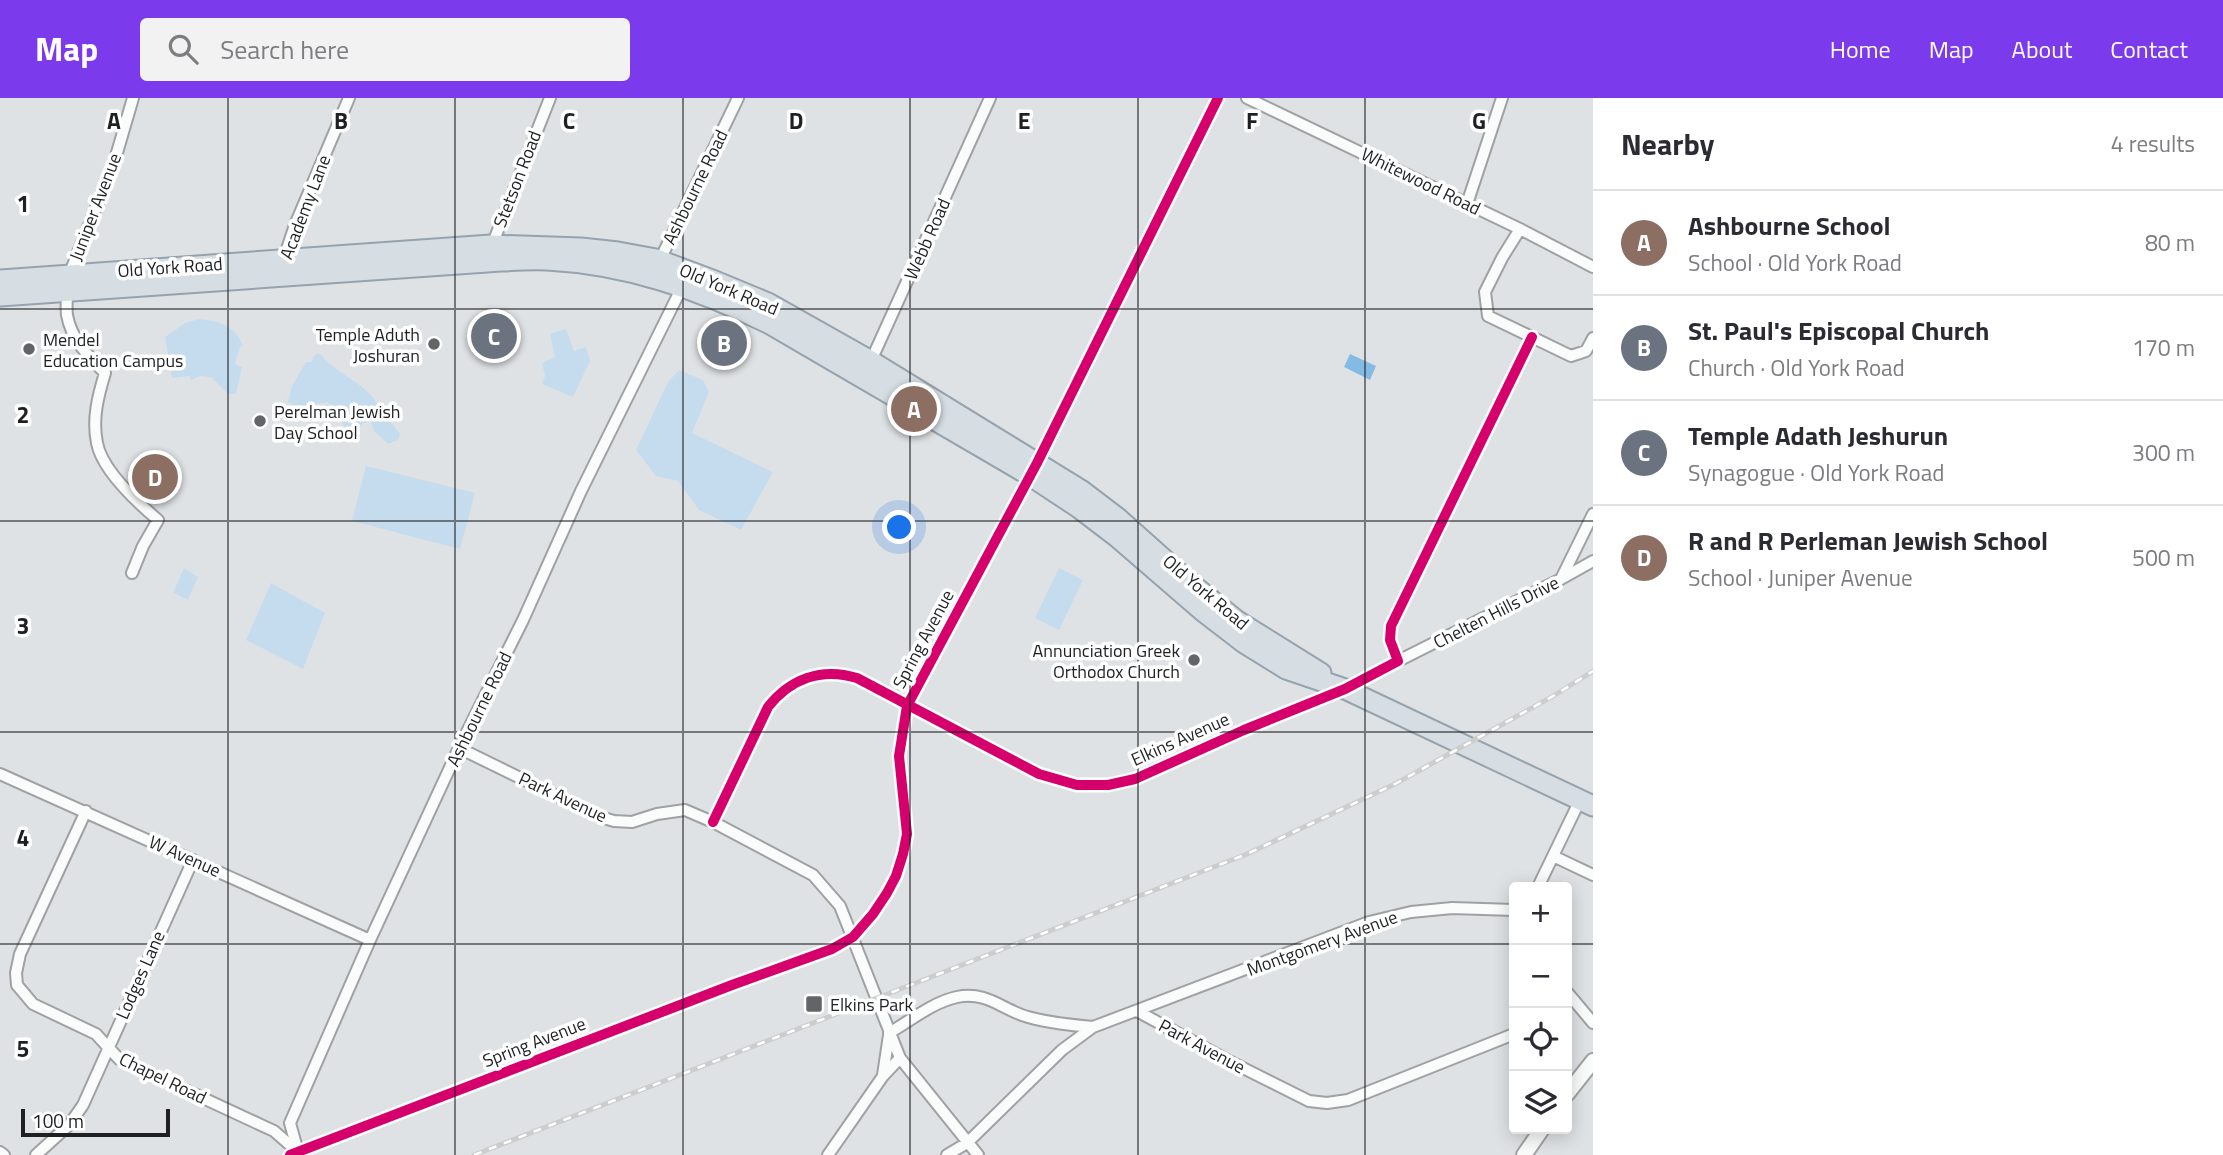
<!DOCTYPE html>
<html lang="en">
<head>
<meta charset="utf-8">
<style>
  body { margin:0; font-family:"Titillium Web",sans-serif; background:#f2f2f3; color:#2b2b33 }
  .controls { position:absolute; right:21px; bottom:21px; display:grid; overflow:hidden; border-radius:7px; box-shadow:0 4px 18px #0003 }
  .controls button { width:63px; height:63px; display:grid; place-items:center; padding:0; border:0; border-bottom:2px solid #e1e1e2; background:#fff; color:#2b2b33; font:35px sans-serif }
  .scale { position:absolute; left:21px; bottom:18px; width:149px; box-sizing:border-box; padding-left:7px; border:4px solid #1e2022; border-top:0; font-size:19px; line-height:24px; white-space:nowrap; color:#1e2022; -webkit-text-stroke:5px #fff; paint-order:stroke }
  .you { position:absolute; left:900px; top:430px; width:24px; height:24px; margin:-18px; border:5px solid #fff; border-radius:50%; background:#1a73e8; box-shadow:0 0 0 10px #1a73e833 }
  .badge { display:grid; place-items:center; width:46px; height:46px; border-radius:50%; background:#7c3aed; color:#fff; font-size:23px; font-weight:700 }
  .pin { position:absolute; translate:-50% -50%; border:4px solid #fff; box-shadow:0 2px 7px #0006 }
  .list { margin:0; padding:0; list-style:none }
  h2 { display:flex; justify-content:space-between; align-items:center; height:91px; margin:0; padding:0 28px; font-size:30px }
  h2 small { font-size:23px; font-weight:400; color:#7c7c81 }
  .list li { display:grid; grid-template-columns:46px 1fr auto; gap:21px; align-items:center; box-sizing:border-box; height:105px; padding:0 28px; border-top:2px solid #e1e1e2 }
  .list b { display:block; font-size:26px; white-space:nowrap }
  .list p { margin:0; font-size:23px; white-space:nowrap; color:#7c7c81 }
  .list em { font-size:23px; font-style:normal; color:#7c7c81 }
  .icon { flex:none; width:38px; height:38px; fill:none; stroke:currentColor; stroke-width:2; stroke-linecap:round; stroke-linejoin:round }
  .map { position:relative; flex:none; width:1593px; height:1057px; overflow:hidden }
  header { display:flex; align-items:center; gap:42px; box-sizing:border-box; height:98px; padding:0 35px; background:#7c3aed; color:#fff }
  header strong { font-size:33px }
  nav { display:flex; gap:38px; margin-inline-start:auto; font-size:24px }
  .search { width:490px; height:63px; background:#f2f2f3; display:flex; align-items:center; gap:18px; box-sizing:border-box; padding:0 24px; border-radius:7px; color:#7c7c81; font-size:26px }
  main { display:flex }
  aside { flex:1; background:#fff }
  .map>svg:first-child { display:block }
  .green { fill:#c5dcef }
  .water { fill:#84bbe4 }
  .lines { fill:none; stroke-linecap:round; stroke-linejoin:round }
  .minor-casing { stroke:#9fa1a3; stroke-width:14 }
  .tertiary-casing { stroke:#9fa1a3; stroke-width:18 }
  .trunk-casing { stroke:#96a2ac; stroke-width:23 }
  .minor { stroke:#fafbfb; stroke-width:10 }
  .tertiary { stroke:#fafbfb; stroke-width:14 }
  .trunk { stroke:#d6dee4; stroke-width:19 }
  .rail-casing { stroke:#cccece; stroke-width:5 }
  .rail { stroke:#fff; stroke-width:2.5; stroke-dasharray:8; stroke-linecap:butt }
  .cycleway-casing { stroke:#fff; stroke-width:15 }
  .cycleway { stroke:#d6006c; stroke-width:10 }
  .grid { fill:none; stroke:#1e2022; stroke-width:2; stroke-opacity:0.55 }
  .poi-dot { fill:#626466; stroke:#fff; stroke-width:2.5 }
  .labels { text-anchor:middle; dominant-baseline:central; stroke-width:7; stroke-linejoin:round; paint-order:stroke }
  .street-label { font-size:18px; fill:#1e2022; stroke:#fff }
  .poi-label { font-size:18px; fill:#1e2022; stroke:#fff; text-anchor:start }
  .grid-label { font-size:23px; text-anchor:middle; font-weight:bold; fill:#1e2022; stroke:#fff; stroke-width:7; stroke-linejoin:round; paint-order:stroke }
</style>
</head>
<body>
<header>
<strong>Map</strong>
<div class="search"><svg class="icon" aria-label="search" viewBox="0 0 24 24"><circle cx="10" cy="10" r="6"/><path d="M15 15l6 6"/></svg>Search here</div>
<nav><a>Home</a><a>Map</a><a>About</a><a>Contact</a></nav>
</header>
<main>
<div class="map">
<svg width="1593" height="1057" viewBox="0 0 1593 1057">
  <rect width="100%" height="100%" fill="#dfe2e5"/>
  <path class="green" d="M199,221C219,223 234,227 243,247L240,249L235,266L242,269L236,296H228L211,279L200,278L191,282L189,278L172,280L165,239L185,225Z
    M566,231L574,253L586,249L590,263L573,299L542,286L545,278L542,265L555,259L550,236Z
    M318,255C324,258 324,262 330,266C346,280 378,293 381,317L393,327L400,336L398,342L388,346L374,333L371,324L363,325L354,335L345,334C343,320 339,311 327,304L298,309L288,304L292,288L306,264H312L313,259Z
    M679,272L703,282L709,294L692,335L773,374L741,432L699,412L678,383L656,378L636,352L668,284Z
    M366,368L475,395L460,451L352,423Z
    M184,470L198,479L188,502L173,495Z
    M1059,470L1083,482L1059,532L1035,520Z
    M271,485L325,515L303,571L246,542Z"/>
  <path class="water" d="M1350,256L1376,268L1370,282L1344,269Z"/>
  <g class="lines">
    <g class="minor-casing">
      <path id="minor" d="M1247,0L1520,131L1593,169
        M1467,106L1502,0
        M1520,131L1502,160L1485,194L1488,218L1571,258L1586,253L1593,240
        M491,150L550,0
        M283,163L295,127L349,0
        M658,166L738,0
        M69,177L114,65L133,0
        M67,194C67,201 66,210 67,217C71,241 89,259 105,275C98,298 92,321 97,345C102,372 138,405 158,422L143,448L132,475
        M870,265L990,0
        M1561,481L1593,416
        M1398,563L1561,481L1593,463
        M459,650L600,719L614,723L632,724L657,716L685,712L713,724L813,777L840,808L900,960L978,1057
        M0,676L370,842
        M86,713L20,856L16,875L17,887L33,906L96,936L119,961L274,1033L298,1054
        M713,724L768,609C790,581 821,569 857,580L1039,676L1077,687H1108L1135,681L1244,632L1345,591L1398,563L1390,542L1391,528L1532,239
        M1553,758L1593,777
        M1538,789L1580,702
        M1567,894L1593,925
        M1137,913L1227,962L1309,1003L1327,1005L1348,1002L1514,936
        M889,935C910,923 933,904 957,899C988,893 1002,912 1028,919C1049,925 1071,927 1093,929L1369,824L1411,814L1452,810L1514,812
        M883,977L889,937
        M0,1054L4,1057
        M298,1054L290,1025L370,842L459,650L523,522L581,393L683,187
        M36,1057L69,1027L83,1007L193,762
        M290,1057L732,887L832,851L853,839L873,816L887,795L896,778L903,756L907,736L899,658L907,608L1037,365L1218,0
        M828,1057L883,978L900,960
        M947,1057L967,1045L1062,952L1093,929"/>
    </g>
    <g class="tertiary-casing">
      <path id="tertiary" d="M1567,996L1593,963
        M1524,1057L1542,1031"/>
    </g>
    <g class="trunk-casing">
      <path id="trunk" d="M0,182L491,147L581,150L618,154L656,161L715,183L768,205L871,263L1081,392L1119,421L1194,488L1236,522L1321,575
        M0,198L487,164C507,163 527,161 547,162C626,166 699,191 770,226L1029,377L1079,410L1117,439L1205,515L1244,545L1286,571L1345,591L1593,708"/>
    </g>
    <use href="#minor" class="minor"/>
    <use href="#tertiary" class="tertiary"/>
    <use href="#trunk" class="trunk"/>
    <g class="rail-casing">
      <path id="rail" d="M474,1057L1247,756L1395,686L1555,597L1593,573"/>
    </g>
    <use href="#rail" class="rail"/>
    <g class="cycleway-casing">
      <path id="cycleway" d="M713,724L768,609C790,581 821,569 857,580L1039,676L1077,687H1108L1135,681L1244,632L1345,591L1398,563L1390,542L1391,528L1532,239
        M290,1057L732,887L832,851L853,839L873,816L887,795L896,778L903,756L907,736L899,658L907,608L1037,365L1218,0"/>
    </g>
    <use href="#cycleway" class="cycleway"/>
  </g>
  <path class="grid" d="M228,0V1057M455,0V1057M683,0V1057M910,0V1057M1138,0V1057M1365,0V1057M0,211H1593M0,423H1593M0,634H1593M0,846H1514M1567,846H1593"/>
  <g class="poi-dot">
    <circle cx="434" cy="246" r="7"/>
    <circle cx="29" cy="251" r="7"/>
    <circle cx="260" cy="323" r="7"/>
    <circle cx="1194" cy="562" r="7"/>
    <rect x="805" y="897" width="18" height="18" rx="3.5"/>
  </g>
  <g class="labels">
    <g class="street-label">
      <text transform="translate(517 81) rotate(-69)">Stetson Road</text>
      <text transform="translate(1421 83) rotate(26)">Whitewood Road</text>
      <text transform="translate(695 89) rotate(-64)">Ashbourne Road</text>
      <text transform="translate(95 109) rotate(-69)">Juniper Avenue</text>
      <text transform="translate(305 109) rotate(-69)">Academy Lane</text>
      <text transform="translate(927 141) rotate(-66)">Webb Road</text>
      <text transform="translate(170 169) rotate(-4)">Old York Road</text>
      <text transform="translate(729 191) rotate(23)">Old York Road</text>
      <text transform="translate(1206 494) rotate(40)">Old York Road</text>
      <text transform="translate(1496 514) rotate(-27)">Chelten Hills Drive</text>
      <text transform="translate(923 541) rotate(-62)">Spring Avenue</text>
      <text transform="translate(479 611) rotate(-64)">Ashbourne Road</text>
      <text transform="translate(1180 641) rotate(-24)">Elkins Avenue</text>
      <text transform="translate(563 699) rotate(25)">Park Avenue</text>
      <text transform="translate(185 758) rotate(24)">W Avenue</text>
      <text transform="translate(1322 845) rotate(-20)">Montgomery Avenue</text>
      <text transform="translate(140 877) rotate(-66)">Lodges Lane</text>
      <text transform="translate(534 944) rotate(-21)">Spring Avenue</text>
      <text transform="translate(1202 948) rotate(28)">Park Avenue</text>
      <text transform="translate(163 980) rotate(26)">Chapel Road</text>
    </g>
    <g class="poi-label">
      <text x="420" y="236" text-anchor="end">Temple Aduth<tspan x="420" dy="21">Joshuran</tspan></text>
      <text x="43" y="241">Mendel<tspan x="43" dy="21">Education Campus</tspan></text>
      <text x="274" y="313">Perelman Jewish<tspan x="274" dy="21">Day School</tspan></text>
      <text x="1180" y="552" text-anchor="end">Annunciation Greek<tspan x="1180" dy="21">Orthodox Church</tspan></text>
      <text x="830" y="906">Elkins Park</text>
    </g>
  </g>
  <g class="grid-label">
    <text x="114" y="31">A</text>
    <text x="341" y="31">B</text>
    <text x="569" y="31">C</text>
    <text x="796" y="31">D</text>
    <text x="1024" y="31">E</text>
    <text x="1252" y="31">F</text>
    <text x="1479" y="31">G</text>
    <text x="23" y="114">1</text>
    <text x="23" y="325">2</text>
    <text x="23" y="536">3</text>
    <text x="23" y="748">4</text>
    <text x="23" y="959">5</text>
  </g>
</svg>
<div class="controls">
<button>+</button>
<button>−</button>
<button><svg class="icon" aria-label="locate" viewBox="0 0 24 24"><circle cx="12" cy="12" r="6"/><path d="M12 2v4M12 18v4M2 12h4M18 12h4"/></svg></button>
<button><svg class="icon" aria-label="layers" viewBox="0 0 24 24"><path d="M12 4l9 5-9 5-9-5zM3 14l9 5 9-5"/></svg></button>
</div>
<div class="scale">100 m</div>
<div class="you"></div>
<div class="pin badge" style="left:914px;top:311px;background:#8d6e63">A</div>
<div class="pin badge" style="left:724px;top:245px;background:#6b7280">B</div>
<div class="pin badge" style="left:494px;top:238px;background:#6b7280">C</div>
<div class="pin badge" style="left:155px;top:379px;background:#8d6e63">D</div>
</div>
<aside>
<h2>Nearby<small>4 results</small></h2>
<ul class="list">
<li><span class="badge" style="background:#8d6e63">A</span><div><b>Ashbourne School</b><p>School · Old York Road</p></div><em>80 m</em></li>
<li><span class="badge" style="background:#6b7280">B</span><div><b>St. Paul's Episcopal Church</b><p>Church · Old York Road</p></div><em>170 m</em></li>
<li><span class="badge" style="background:#6b7280">C</span><div><b>Temple Adath Jeshurun</b><p>Synagogue · Old York Road</p></div><em>300 m</em></li>
<li><span class="badge" style="background:#8d6e63">D</span><div><b>R and R Perleman Jewish School</b><p>School · Juniper Avenue</p></div><em>500 m</em></li>
</ul>
</aside>
</main>
</body>
</html>
